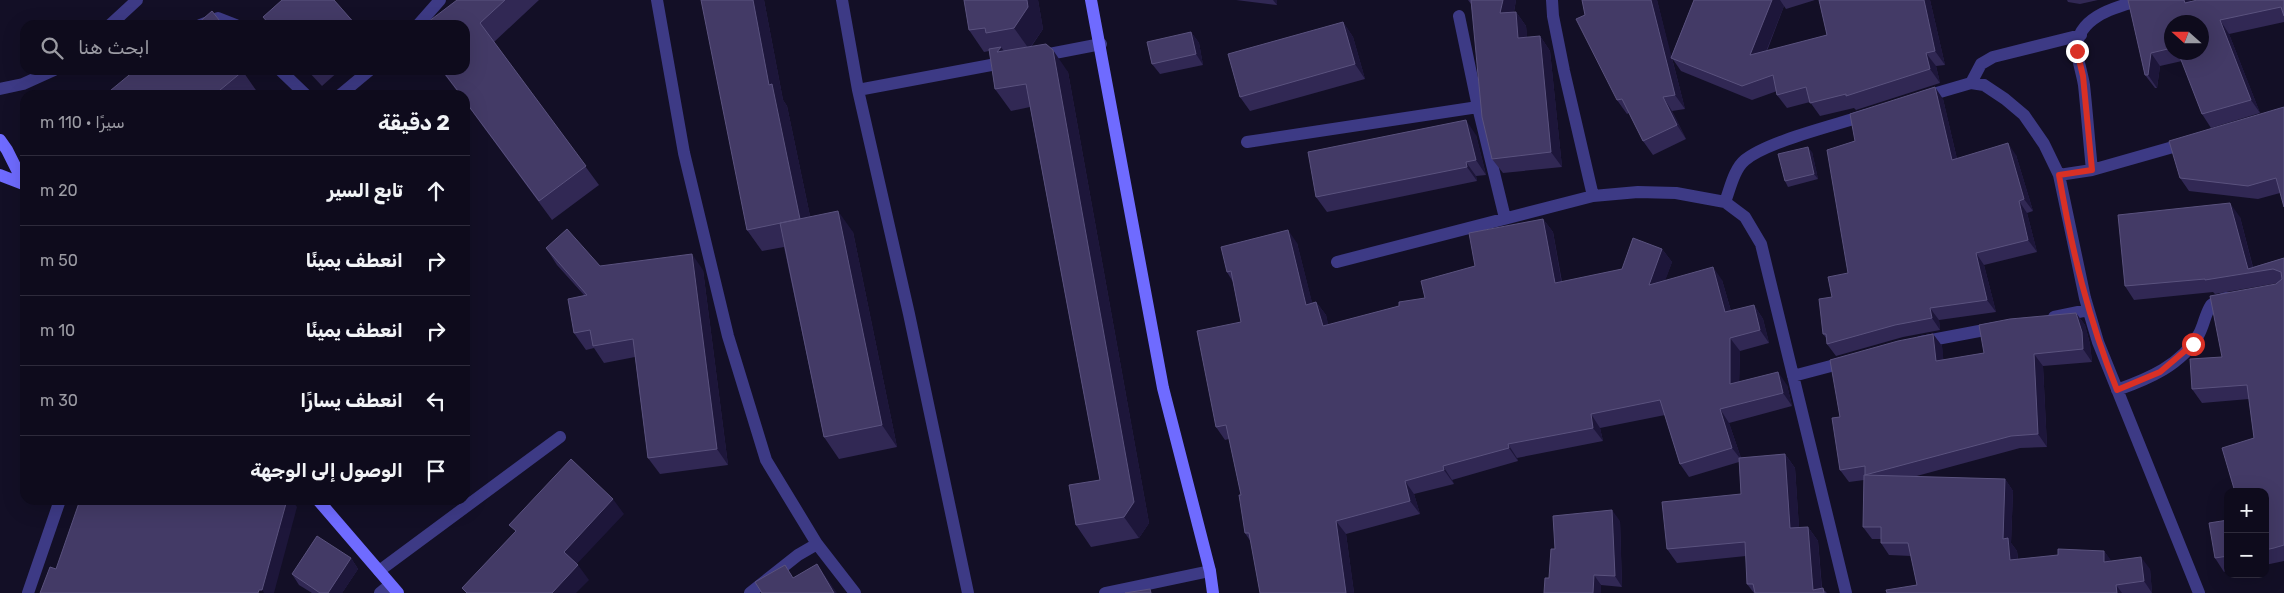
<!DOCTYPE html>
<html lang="ar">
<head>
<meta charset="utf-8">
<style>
  body { margin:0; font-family:Rubik,"Noto Naskh Arabic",sans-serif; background:#171425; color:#f1f3f6; direction:rtl }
  .controls { position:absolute; right:15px; bottom:15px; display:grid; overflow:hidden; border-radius:10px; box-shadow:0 5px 20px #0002 }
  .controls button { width:45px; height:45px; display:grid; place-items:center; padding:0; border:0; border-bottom:1px solid #2e2b3b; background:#0e0b1c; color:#f1f3f6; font:25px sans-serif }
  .compass { position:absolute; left:2164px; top:15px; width:45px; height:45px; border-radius:50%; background:#0e0b1c; box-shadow:0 5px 20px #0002; rotate:291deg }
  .stop { position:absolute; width:15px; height:15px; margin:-11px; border:4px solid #d93025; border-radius:50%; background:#fff }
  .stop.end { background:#d93025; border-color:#fff; box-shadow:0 1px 5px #0008 }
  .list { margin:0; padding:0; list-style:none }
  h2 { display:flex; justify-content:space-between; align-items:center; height:65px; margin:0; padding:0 20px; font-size:21px }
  h2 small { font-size:16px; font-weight:400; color:#9b9ba3 }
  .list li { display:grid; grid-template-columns:32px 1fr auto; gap:15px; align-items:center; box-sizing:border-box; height:70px; padding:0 20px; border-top:1px solid #2e2b3b }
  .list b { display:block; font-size:19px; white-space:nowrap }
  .list em { font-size:16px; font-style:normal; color:#9b9ba3 }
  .icon { flex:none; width:28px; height:28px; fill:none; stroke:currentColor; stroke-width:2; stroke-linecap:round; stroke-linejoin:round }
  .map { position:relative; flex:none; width:2284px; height:593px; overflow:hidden; direction:ltr }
  .search { position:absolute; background:#0e0b1c; box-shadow:0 5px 20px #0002; left:20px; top:20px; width:450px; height:55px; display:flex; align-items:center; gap:12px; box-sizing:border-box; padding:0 18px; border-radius:15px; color:#9b9ba3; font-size:19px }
  .panel { position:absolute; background:#0e0b1c; box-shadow:0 5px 20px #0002; left:20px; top:90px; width:450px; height:415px; border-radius:15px; direction:rtl }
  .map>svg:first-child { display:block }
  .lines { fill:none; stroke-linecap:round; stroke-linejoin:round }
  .street { stroke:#3d3a85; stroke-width:12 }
  .secondary { stroke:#6f6bff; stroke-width:12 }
  .wall { fill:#312854; fill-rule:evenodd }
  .shaded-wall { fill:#1d163a }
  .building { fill:#433a66; stroke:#5a527e }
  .route { stroke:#d93025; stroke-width:6 }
</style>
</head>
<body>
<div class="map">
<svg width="2284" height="593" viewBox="0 0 2284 593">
  <rect width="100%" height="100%" fill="#130f26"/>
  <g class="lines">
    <path class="street" d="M657,0L684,153L728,336L766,460L817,544L855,593
      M842,0L858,90L909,314L968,593
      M1552,0L1553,16L1564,71L1593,196
      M1459,16L1478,107L1505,218
      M110,25L137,0
      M200,25L218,18L236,25
      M418,25L440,0
      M1039,56L1101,44
      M280,70L306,95
      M1971,83L1981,64L1993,57L2081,35
      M0,89L23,84L54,70
      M858,90L1007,62
      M340,95L370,70
      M1923,97L1971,83L1984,85L2005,99L2024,115L2044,144L2059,175L2085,298L2098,342L2199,593
      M1247,142L1478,107
      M2092,170C2089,141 2087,113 2084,85C2082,73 2078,62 2077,51C2075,17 2116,7 2141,0
      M2059,175L2092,170L2187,143
      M1725,202C1730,189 1734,169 1745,160C1768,141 1836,125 1866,115
      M1337,262L1593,196L1638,192L1676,193L1725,202L1745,217L1761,244L1846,593
      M2054,317L2088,310
      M1921,342L1995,328
      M1793,376L1846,362
      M2117,390C2148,379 2182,365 2199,334C2204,325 2205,314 2211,305L2215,302L2226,298
      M379,571L560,437
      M28,593L60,500
      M380,593L390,585
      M750,593L798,555L817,544
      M1105,593L1210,571"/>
    <path class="secondary" d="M1091,0L1163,388L1210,571L1213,593
      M0,140L7,150L25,186
      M0,175L23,184
      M318,500L398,593"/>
  </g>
  <path class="wall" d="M457,0H539L494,42L599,185L552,220L465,102V95H460L441,70H465Z
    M701,0H764L783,100L787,106L810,216L853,232L897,447L839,459L824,437L784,247L762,251L747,230Z
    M964,0H1038L1043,29L1031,47L1068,72L1149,523L1139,538L1091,547L1076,525L1100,480L1030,107L1011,111L995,89L989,51L984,52L969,30Z
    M1236,0H1277V5Z
    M1468,0H1516L1514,12H1516L1526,26L1527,38L1540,36L1550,51L1562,167L1503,173L1492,159L1471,4Z
    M1582,0H1657L1671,57L1694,0H1815L1786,9L1784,6L1767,51L1827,35L1819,0H1930L1945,65L1936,66L1940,83L1856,110L1854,108L1820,116L1810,102L1787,108L1777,95V91L1752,100L1681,71L1672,58L1685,109L1672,111L1686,139L1653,155L1643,141L1629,113L1627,114L1617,100L1585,15Z
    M2067,0H2098L2080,4L2068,2Z
    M2128,0L2191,1L2284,0V22L2229,34L2260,113L2211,128L2202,114L2182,61L2160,66L2157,88H2155L2145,75ZM2172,22L2202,52H2172Z
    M1343,22L1353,37L1365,79L1250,111L1240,97Z
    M1191,32L1199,43L1203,65L1160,74L1152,64Z
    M242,70L258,93L256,95H105L137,74Z
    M307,70H340L322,86Z
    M1943,99L1957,159L2016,155L2033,211L2027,213L2037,252L1984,265L1996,312L1939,320L1940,330L1903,337L1836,356L1827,344V339L1823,334L1832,297L1848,273L1855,141Z
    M2284,107L2280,193L2258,199L2189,191L2180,178Z
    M1476,135L1486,175L1476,176L1477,181L1327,212L1316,197Z
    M1812,152L1818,179L1788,187L1785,181Z
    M2240,217L2253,267L2284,258V561L2265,565V492L2254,438L2249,399L2202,403L2192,389L2222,357L2278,283L2215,294L2213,292L2134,300L2125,286Z
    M1543,219L1553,232L1562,282L1622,269L1662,249L1672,262L1665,280H1722L1731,311L1754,305L1763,319L1769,343L1740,351L1739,382L1787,385L1792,406L1729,423L1741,458L1785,454L1795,468L1799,528L1808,527L1818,541L1822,588L1827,593H1754L1747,584L1746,556L1677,563L1667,549L1741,494L1739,462L1689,477L1680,464L1665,415L1600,428L1603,441L1517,458L1518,461L1452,480L1454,484L1414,494L1420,514L1346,534L1354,593H1260L1251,542L1245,533L1241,495L1229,439L1225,440L1216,427L1241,322L1233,282L1227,272L1297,243L1312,303L1316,302L1326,315L1328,325L1399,306L1425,298L1475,266Z
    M546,248L600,266L703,270L728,465L660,474L648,458L635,357L604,363L594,348L586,350L574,333L584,295L557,265Z
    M2076,313L2085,325L2090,344L2092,362L2043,366L2047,447L2020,448L1913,477L2005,479L2013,491L2011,543L2017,551L2018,559L2104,551L2111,561L2150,569L2152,593H1887L1917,585L1911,556L1889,555L1881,543V539H1872L1863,527L1864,480L1849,482L1840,470V417L1933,334L1942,346L1943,360L1984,353Z
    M2228,520V571L2224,572L2215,558Z
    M1620,521L1622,587L1601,585L1555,549Z
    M351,558L358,569L342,593H312L299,585L292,574Z"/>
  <path class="shaded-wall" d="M753,0H764L783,100L787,106L815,240L800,219L769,85Z
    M1027,0H1038L1043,29L1029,49L1014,28Z
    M1273,0H1277V5Z
    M1503,0H1516L1511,28L1500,13Z
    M1651,0H1657L1685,109L1675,95Z
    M1772,0H1780L1784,6L1759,69L1750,55Z
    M1924,0H1930L1945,65L1935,51Z
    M2184,0H2191L2195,16L2185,3Z
    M1516,12L1526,26L1529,53L1518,38Z
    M2220,20L2229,34L2260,113L2251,100Z
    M1343,22L1353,37L1365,79L1355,64Z
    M1191,32L1199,43L1203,65L1196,54Z
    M1540,36L1550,51L1562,167L1551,152Z
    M1001,47L1016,68L997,52Z
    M1053,50L1068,72L1149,523L1139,538L1124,517Z
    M1926,53L1936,66L1940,83L1930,69Z
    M2151,53L2160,66L2157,88L2148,75Z
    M1935,87L1943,99L1960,172L1952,160Z
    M1663,97L1672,111L1686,139L1677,125Z
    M1466,120L1476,135L1486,175L1476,160Z
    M2008,143L2016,155L2033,211L2024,199Z
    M1808,147L1812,152L1818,179L1814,174Z
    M1466,162L1476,176L1477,181L1467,167Z
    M2019,201L2027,213L2037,252L2028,240Z
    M2230,203L2240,217L2254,272L2248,269Z
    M838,211L853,232L897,447L882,425Z
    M1543,219L1553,232L1564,297L1555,283Z
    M1288,230L1297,243L1316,318L1306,305Z
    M1662,249L1672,262L1659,298L1649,285Z
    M1976,253L1984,265L1996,312L1987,300Z
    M692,254L703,270L728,465L717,449Z
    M1713,267L1722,280L1735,325L1725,312Z
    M1316,302L1326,315L1332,340L1323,326Z
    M1754,305L1763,319L1769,343L1760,330Z
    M1930,308L1939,320L1940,330L1932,318Z
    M2076,313L2085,325L2090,344L2092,362L2083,349Z
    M1933,334L1942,346L1945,373L1936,361Z
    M1730,338L1740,351L1739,398L1730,384Z
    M2034,354L2043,366L2047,447L2038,434Z
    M1778,372L1787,385L1792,406L1783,393Z
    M1720,409L1729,423L1742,461L1732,448Z
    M1591,414L1600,428L1603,441L1593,428Z
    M1508,444L1517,458L1518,461L1509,448Z
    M1785,454L1795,468L1800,542L1790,528Z
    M1443,466L1452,480L1454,484L1444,470Z
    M2005,479L2013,491L2011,543L2017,551L2019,573L2010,560L2003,539Z
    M1405,481L1414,494L1420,514L1410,501Z
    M613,499L624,514L574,567L564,552Z
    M287,500H292L297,507L274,593H264L262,590Z
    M1612,510L1620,521L1622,587L1615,576Z
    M1336,521L1346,534L1354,593H1346Z
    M1808,527L1818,541L1822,593L1813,590Z
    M2104,551L2113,563L2104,562Z
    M2141,557L2150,569L2152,593L2144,581Z
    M351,558L358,569L342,593H328Z
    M817,564L832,586L837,593H834Z
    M578,565L589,580L576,593H552Z
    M1594,575L1601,585V593H1593Z
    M2116,585L2122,593H2117Z"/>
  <path class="building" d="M282,0H334L356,25H270L263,17Z
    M457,0H505L480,23L586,166L539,201L465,101V95H461L442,70H465V25H424Z
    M701,0H753L769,85L772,84L800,219L747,230Z
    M964,0H1027L1028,7L1014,28L986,33L985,28L969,30Z
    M1471,0H1503L1500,13L1516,12L1518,38L1540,36L1551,152L1492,159L1482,117Z
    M1582,0H1651L1675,95L1663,97L1677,125L1643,141L1622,99L1617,100L1576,19L1585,15Z
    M1694,0H1772L1750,55L1827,35L1819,0H1924L1935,51L1926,53L1930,69L1846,96V94L1810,103L1806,87L1777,95L1773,75L1742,86L1671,58Z
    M2128,0H2184L2185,3L2197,0H2284V16L2281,7L2220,20L2251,100L2202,114L2178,52H2202V22H2172V48L2151,53L2148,75H2145Z
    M212,11L223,25H196Z
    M1343,22L1355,64L1240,97L1228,54Z
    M1191,32L1196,54L1152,64L1147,42Z
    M1046,44L1053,50L1134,502L1124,517L1076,525L1069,485L1100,480L1026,84L995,89L989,49L1001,47L997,52Z
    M142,70H242L243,71L214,95H105L134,71L137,74Z
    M1935,87L1952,160L2008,143L2024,199L2019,201L2028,240L1976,253L1987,300L1930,308L1932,318L1895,325L1827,344L1826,334H1823L1819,299L1832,297L1828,277L1848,273L1827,150L1855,141L1850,114Z
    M2284,107V207L2276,178L2248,186L2180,178L2169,141Z
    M1466,120L1476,160L1466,162L1467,167L1316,197L1308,152Z
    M1808,147L1814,174L1785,181L1778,154Z
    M2230,203L2248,269L2284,258V545L2274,548L2265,550V492H2235L2222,448L2254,438L2247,385L2192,389L2190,359L2222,357L2210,296L2276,284L2282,279L2281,272L2273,269L2205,280V279L2125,286L2118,215Z
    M838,211L882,425L824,437L780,223Z
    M1543,219L1555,283L1622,269L1633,238L1662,249L1649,285L1713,267L1725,312L1754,305L1760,330L1730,338V384L1778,372L1783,393L1720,409L1732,448L1680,464L1660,400L1591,414L1593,428L1508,444L1509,448L1443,466L1444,470L1405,481L1410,501L1336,521L1346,593H1260L1249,533H1245L1239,495H1241L1226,425L1216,427L1197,331L1241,322L1231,271L1227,272L1221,247L1288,230L1306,305L1316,302L1323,326L1399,306V302L1425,298L1421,281L1475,266L1469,233Z
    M567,229L600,266L692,254L717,449L648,458L633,339L593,346L590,330L574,333L568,299L587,295L546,248Z
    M2076,313L2082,332L2083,349L2034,354L2038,434L2011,436L1865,475V466L1840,470L1832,418L1840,417L1830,360L1898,341L1933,334L1936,361L1984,353L1979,325L2010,319Z
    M1785,454L1790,528L1808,527L1813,590L1823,588L1824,593H1755L1753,584H1747L1745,542L1667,549L1662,502L1741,494L1739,458Z
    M571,459L613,499L564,552L578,565L552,593H467L462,588L516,531L509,525Z
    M1864,475L2005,479L2003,539L2008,538L2010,560L2058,555V549L2104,551V562L2141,557L2144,581L2116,585L2117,593H1887L1886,590L1917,585L1908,543H1881V527H1863Z
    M80,500H287L262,590H259L258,593H40L50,567L56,569Z
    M1612,510L1615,576L1594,575L1593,593H1544L1545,578H1549L1551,549H1555L1553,516Z
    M2228,520V556L2215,558L2209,523Z
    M317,536L351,558L328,593H320L292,574Z
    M817,564L834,593H762L755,582L785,565L793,578Z
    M1150,589L1151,593H1125Z"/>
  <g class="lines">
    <path class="route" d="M2077,51L2083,76L2092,170L2059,175C2072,251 2088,318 2117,390L2160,372L2193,344"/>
  </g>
</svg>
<div class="controls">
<button>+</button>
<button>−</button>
</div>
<svg class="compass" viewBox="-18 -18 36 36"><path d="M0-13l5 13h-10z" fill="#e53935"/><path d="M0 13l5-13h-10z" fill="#9b9ba3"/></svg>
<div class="stop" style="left:2193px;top:344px"></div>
<div class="stop end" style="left:2077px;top:51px"></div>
<div class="search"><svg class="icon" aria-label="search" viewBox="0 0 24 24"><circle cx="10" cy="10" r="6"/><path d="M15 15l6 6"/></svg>ابحث هنا</div>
<section class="panel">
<h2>2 دقيقة<small>سيرًا · 110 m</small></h2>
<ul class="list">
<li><svg class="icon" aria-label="ahead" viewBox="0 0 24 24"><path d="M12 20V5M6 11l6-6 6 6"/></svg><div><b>تابع السير</b></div><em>20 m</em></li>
<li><svg class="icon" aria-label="right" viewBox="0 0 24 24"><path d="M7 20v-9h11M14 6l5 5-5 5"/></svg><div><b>انعطف يمينًا</b></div><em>50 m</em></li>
<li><svg class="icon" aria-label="right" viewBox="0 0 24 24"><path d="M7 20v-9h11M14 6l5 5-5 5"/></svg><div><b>انعطف يمينًا</b></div><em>10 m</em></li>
<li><svg class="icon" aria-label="left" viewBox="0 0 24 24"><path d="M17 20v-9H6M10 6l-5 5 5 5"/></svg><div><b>انعطف يسارًا</b></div><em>30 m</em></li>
<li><svg class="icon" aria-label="arrive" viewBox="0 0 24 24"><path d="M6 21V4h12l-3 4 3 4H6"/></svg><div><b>الوصول إلى الوجهة</b></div></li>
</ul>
</section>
</div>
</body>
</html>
